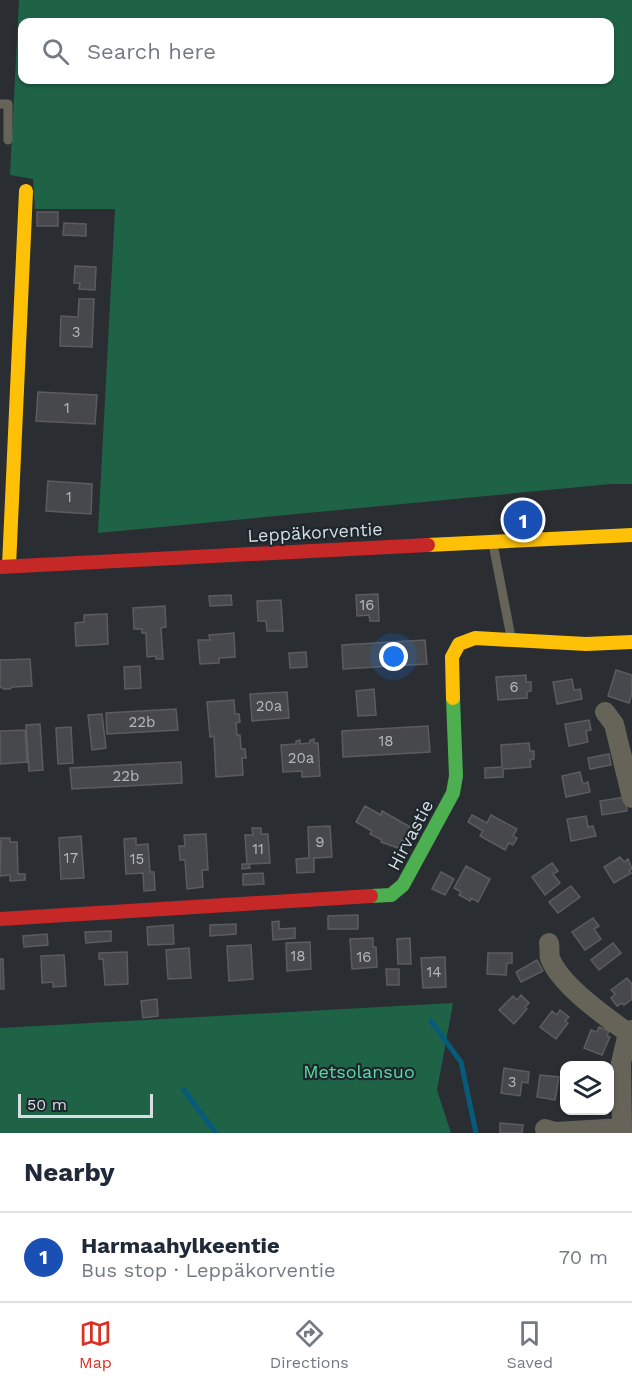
<!DOCTYPE html>
<html lang="en">
<head>
<meta charset="utf-8">
<style>
  body { margin:0; font-family:"Work Sans",sans-serif; background:#f6f6f7; color:#1f2937 }
  .controls { position:absolute; right:18px; bottom:18px; display:grid; overflow:hidden; border-radius:12px; box-shadow:0 2px 4px #0004 }
  .controls button { width:54px; height:54px; display:grid; place-items:center; padding:0; border:0; border-bottom:2px solid #e0e1e3; background:#fff; color:#1f2937; font:30px sans-serif }
  .scale { position:absolute; left:18px; bottom:15px; width:135px; box-sizing:border-box; padding-left:6px; border:3px solid #d7dde2; border-top:0; font-size:16px; line-height:21px; white-space:nowrap; color:#d7dde2; -webkit-text-stroke:4px #1c262c; paint-order:stroke }
  .you { position:absolute; left:394px; top:657px; width:21px; height:21px; margin:-15px; border:4px solid #fff; border-radius:50%; background:#1a73e8; box-shadow:0 0 0 9px #1a73e833 }
  .badge { display:grid; place-items:center; width:39px; height:39px; border-radius:50%; background:#d93025; color:#fff; font-size:20px; font-weight:700 }
  .pin { position:absolute; translate:-50% -50%; border:3px solid #fff; box-shadow:0 2px 6px #0006 }
  .list { margin:0; padding:0; list-style:none }
  h2 { display:flex; justify-content:space-between; align-items:center; height:78px; margin:0; padding:0 24px; font-size:26px }
  h2 small { font-size:20px; font-weight:400; color:#747a83 }
  .list li { display:grid; grid-template-columns:39px 1fr auto; gap:18px; align-items:center; box-sizing:border-box; height:90px; padding:0 24px; border-top:2px solid #e0e1e3 }
  .list b { display:block; font-size:22px; white-space:nowrap }
  .list p { margin:0; font-size:20px; white-space:nowrap; color:#747a83 }
  .list em { font-size:20px; font-style:normal; color:#747a83 }
  .icon { flex:none; width:33px; height:33px; fill:none; stroke:currentColor; stroke-width:2; stroke-linecap:round; stroke-linejoin:round }
  .map { position:relative; flex:none; width:632px; height:1133px; overflow:hidden }
  .search { position:absolute; background:#fff; box-shadow:0 2px 4px #0004; left:18px; right:18px; top:18px; height:66px; display:flex; align-items:center; gap:15px; box-sizing:border-box; padding:0 21px; border-radius:12px; color:#747a83; font-size:22px }
  .sheet { height:168px; background:#fff }
  nav { display:flex; justify-content:space-around; align-items:center; box-sizing:border-box; height:84px; border-top:2px solid #e0e1e3; background:#fff; font-size:16px; color:#747a83 }
  nav a { display:grid; justify-items:center; gap:3px }
  nav .on { color:#d93025 }
  .map>svg:first-child { display:block }
  .forest { fill:#1f6347; fill-rule:evenodd }
  .lines { fill:none; stroke-linecap:round; stroke-linejoin:round }
  .stream { stroke:#065b7b; stroke-width:5 }
  .building { fill:#47484c; stroke:#5c5c60; stroke-width:1.5 }
  .lane { stroke:#666358; stroke-width:9 }
  .street { stroke:#666358; stroke-width:20 }
  .fast { stroke:#4caf50; stroke-width:14 }
  .slow { stroke:#ffc107; stroke-width:14 }
  .jam { stroke:#c62828; stroke-width:14 }
  .labels { text-anchor:middle; dominant-baseline:central; stroke-width:4.5; stroke-linejoin:round; paint-order:stroke }
  .number-label { font-size:15px; fill:#b3b8bc }
  .street-label { font-size:18px; fill:#d7dde2; stroke:#1c262c }
  .park-label { font-size:18px; fill:#56dca0; stroke:#1c262c }
</style>
</head>
<body>
<div class="map">
<svg width="632" height="1133" viewBox="0 0 632 1133">
  <rect width="100%" height="100%" fill="#2a2e32"/>
  <path class="forest" d="M19,0H632V484H611L98,533L115,209H35L33,179L10,175ZM22,22H610V80H22Z
    M453,1003L437,1090L451,1133H0V1028Z"/>
  <g class="lines">
    <path class="stream" d="M431,1021L461,1062L476,1133
      M184,1090L216,1133"/>
  </g>
  <path class="building" d="M37,212H58V226H37Z
    M64,223L86,224V236L63,235Z
    M75,266L96,267L95,290L79,289L80,283H74Z
    M79,299H94L92,347L60,346L61,316L78,317Z
    M38,392L97,395L95,424L36,421Z
    M48,481L92,484L91,514L46,511Z
    M378,594L379,621H370L369,615L357,616L356,595Z
    M231,595L232,605L210,606L209,596Z
    M281,600L283,631H267L266,621H258L257,601Z
    M165,606L166,627L161,628L163,659H156V656L147,657L146,633H142V629H134L133,608Z
    M107,614L108,644L76,646L75,623L84,622V615Z
    M234,633L235,657L219,658V663L200,664L198,640H210L209,635Z
    M425,640L427,664L343,669L342,645Z
    M306,652L307,667L290,668L289,653Z
    M30,659L32,686L12,687L10,689H4L0,687V660Z
    M140,666L141,688L125,689L124,667Z
    M616,670L632,675V693L629,703L608,696Z
    M526,675V682H531V691L527,692V698L498,700L496,677Z
    M572,679L574,690L580,689L582,699L557,704L553,682Z
    M374,689L376,715L358,716L356,691Z
    M287,692L289,718L252,721L250,694Z
    M234,700L235,714H239L240,722L236,723L237,735H240L241,749H245L246,758H242L243,775L216,777L214,736L210,737L207,702Z
    M176,709L178,730L107,734L106,713Z
    M102,714L106,748L92,750L88,715Z
    M589,720L591,730L586,731L588,742L569,746L565,724Z
    M40,724L43,770L29,771L26,725Z
    M428,726L430,752L343,757L342,731Z
    M71,727L73,763L58,764L56,728Z
    M25,730L27,762L0,764V731Z
    M314,739V743H318L320,776L302,777V771L283,772L281,745L296,744V741L300,740V744L310,743V740Z
    M529,743L530,751H534V759L530,760L531,767L503,769V777L485,778V768L502,767L501,745Z
    M609,754L611,765L590,769L588,758Z
    M181,762L182,783L72,789L70,768Z
    M580,772L583,784L588,782L590,792L566,797L562,776Z
    M625,797L627,811L602,815L600,801Z
    M365,806L381,815L382,811L412,828L405,841L402,840L398,848L381,842L382,840L370,834L372,831L356,822Z
    M472,815L487,823L491,815L517,829L513,836L517,838L513,845L509,843L505,850L480,836L483,831L468,822Z
    M586,816L588,827L593,826L596,836L571,841L567,819Z
    M330,826L332,857L314,858V872L297,873L296,859L309,858L308,827Z
    M252,828H261V834H268L270,863L249,864L250,868L242,869V864H247L245,835H253Z
    M206,834L208,870H202L203,887L187,889L185,860H180L179,846H185L184,835Z
    M81,836L84,878L61,879L59,838Z
    M1,838H10V842H17L18,874H25V880L10,881V875L0,876Z
    M136,838V845L148,844L150,872H154L155,890L144,891L143,873L126,874L124,839Z
    M620,857L624,862L628,859L632,869L629,870L631,873L614,883L604,867Z
    M552,863L558,871L553,874L560,883L545,895L532,877Z
    M466,866L490,879L478,902L471,898L470,901L459,895L461,892L454,888Z
    M441,872L454,879L445,895L432,889Z
    M263,873L264,884L243,885V874Z
    M571,886L580,897L558,913L549,902Z
    M358,915V929H328V916Z
    M593,918L599,926L594,929L601,939L585,950L572,932Z
    M279,921V929L295,928V938L273,940L272,922Z
    M236,924V934L210,936V925Z
    M173,925L174,944L148,945L147,927Z
    M111,931V941L86,943L85,932Z
    M47,934L48,945L24,947L23,936Z
    M373,938V947H376L377,967L352,969L350,939Z
    M410,938L411,964H398L397,939Z
    M310,942L311,969L287,971L286,943Z
    M613,943L621,953L599,970L591,960Z
    M251,945L253,979L229,981L227,946Z
    M189,948L191,978L168,979L166,950Z
    M127,952L128,984L105,985L103,959H99V953Z
    M488,953H512V963H507L506,975L487,974Z
    M64,955L66,986L53,987V982L42,983L41,956Z
    M445,957L446,987L423,988L421,958Z
    M0,959H3L4,989H0Z
    M537,960L543,971L521,982L516,972Z
    M386,969H399V985H387Z
    M627,978L632,984V999L624,1005L622,1003L617,1006L611,998L615,994L611,990Z
    M521,995L529,1003L525,1007L527,1009L514,1024L499,1010L513,996L517,1000Z
    M157,999L158,1016L143,1018L141,1001Z
    M560,1010L569,1017L565,1021L568,1023L556,1039L540,1027L552,1011L557,1015Z
    M599,1027L609,1031L607,1036L610,1037L602,1055L584,1048L591,1030L597,1032Z
    M504,1068L529,1072L528,1083L522,1082L520,1096L501,1093Z
    M540,1075L559,1077L555,1100L537,1097Z
    M500,1123L523,1125L522,1133H500Z"/>
  <g class="lines">
    <path class="lane" d="M0,104H8V140
      M493,544L511,637"/>
    <path class="street" d="M605,712L614,724L632,798
      M549,943C550,948 549,954 550,958C560,985 605,1016 628,1033
      M545,1129L555,1132L622,1128
      M624,1133L622,1128L621,1063L628,1033L632,1030"/>
    <path class="fast" d="M371,896L391,895L403,885L453,793L456,776L453,698"/>
    <path class="slow" d="M428,545L632,535
      M9,566L26,191
      M453,698L452,657L459,644L475,638L586,644L632,642"/>
    <path class="jam" d="M0,567L428,545
      M0,919L371,896"/>
  </g>
  <g class="labels">
    <g class="number-label">
      <text x="76" y="332">3</text>
      <text x="67" y="408">1</text>
      <text x="69" y="497">1</text>
      <text x="367" y="605">16</text>
      <text x="514" y="687">6</text>
      <text x="269" y="706">20a</text>
      <text x="142" y="722">22b</text>
      <text x="386" y="741">18</text>
      <text x="301" y="758">20a</text>
      <text x="126" y="776">22b</text>
      <text x="320" y="842">9</text>
      <text x="258" y="849">11</text>
      <text x="71" y="858">17</text>
      <text x="137" y="859">15</text>
      <text x="298" y="956">18</text>
      <text x="364" y="957">16</text>
      <text x="434" y="972">14</text>
      <text x="512" y="1082">3</text>
    </g>
    <g class="street-label">
      <text transform="translate(315 532) rotate(-3)">Leppäkorventie</text>
      <text transform="translate(410 835) rotate(-62)">Hirvastie</text>
    </g>
    <g class="park-label">
      <text x="359" y="1071">Metsolansuo</text>
    </g>
  </g>
</svg>
<div class="controls">
<button><svg class="icon" aria-label="layers" viewBox="0 0 24 24"><path d="M12 4l9 5-9 5-9-5zM3 14l9 5 9-5"/></svg></button>
</div>
<div class="scale">50 m</div>
<div class="you"></div>
<div class="pin badge" style="left:523px;top:520px;background:#1a4fb4">1</div>
<div class="search"><svg class="icon" aria-label="search" viewBox="0 0 24 24"><circle cx="10" cy="10" r="6"/><path d="M15 15l6 6"/></svg>Search here</div>
</div>
<section class="sheet">
<h2>Nearby<small></small></h2>
<ul class="list">
<li><span class="badge" style="background:#1a4fb4">1</span><div><b>Harmaahylkeentie</b><p>Bus stop · Leppäkorventie</p></div><em>70 m</em></li>
</ul>
</section>
<nav>
<a class="on"><svg class="icon" aria-label="map" viewBox="0 0 24 24"><path d="M3 6l6-2 6 2 6-2v14l-6 2-6-2-6 2zM9 4v14M15 6v14"/></svg>Map</a>
<a><svg class="icon" aria-label="directions" viewBox="0 0 24 24"><path d="M12 3l9 9-9 9-9-9zM9 14v-3h6M13 9l2 2-2 2"/></svg>Directions</a>
<a><svg class="icon" aria-label="saved" viewBox="0 0 24 24"><path d="M7 4h10v16l-5-4-5 4z"/></svg>Saved</a>
</nav>
</body>
</html>
